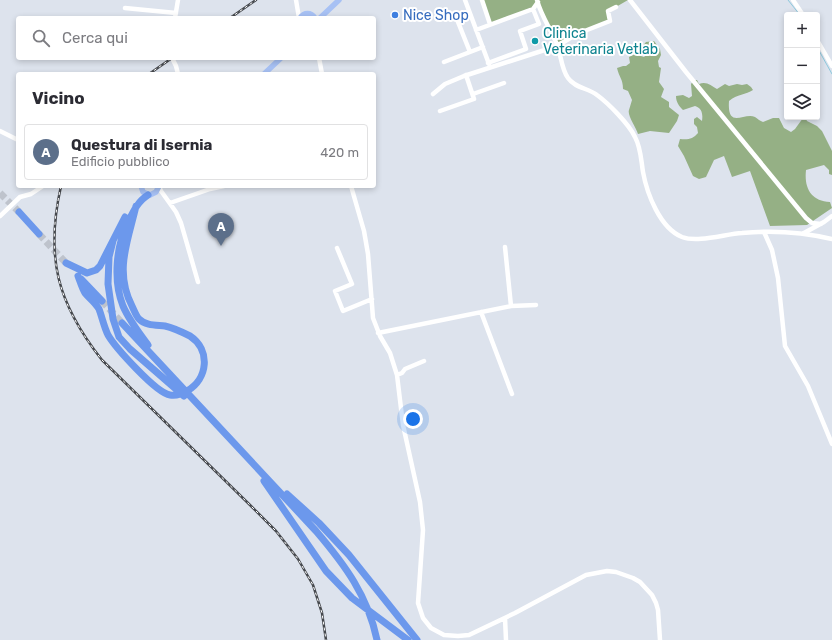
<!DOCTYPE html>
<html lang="it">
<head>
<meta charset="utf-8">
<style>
  body { margin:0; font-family:Rubik,sans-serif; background:#f2f2f3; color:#2b2b33 }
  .controls { position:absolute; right:12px; top:12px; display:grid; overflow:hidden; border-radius:4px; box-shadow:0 2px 6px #0003 }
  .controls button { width:36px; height:36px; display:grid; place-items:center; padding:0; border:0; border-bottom:1px solid #e1e1e2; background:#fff; color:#2b2b33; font:20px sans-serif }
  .you { position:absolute; left:413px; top:419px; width:14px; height:14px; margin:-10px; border:3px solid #fff; border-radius:50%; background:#1a73e8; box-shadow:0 0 0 6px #1a73e833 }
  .badge { display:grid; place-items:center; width:26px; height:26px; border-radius:50%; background:#0b8043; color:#fff; font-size:13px; font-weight:700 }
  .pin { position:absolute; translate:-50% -33px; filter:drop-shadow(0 1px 2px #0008) }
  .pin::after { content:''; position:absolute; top:21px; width:14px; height:12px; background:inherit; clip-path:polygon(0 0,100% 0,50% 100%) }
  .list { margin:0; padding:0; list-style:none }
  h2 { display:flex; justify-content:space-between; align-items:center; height:52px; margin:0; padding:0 16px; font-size:17px }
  h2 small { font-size:13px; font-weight:400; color:#7c7c81 }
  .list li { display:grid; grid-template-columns:26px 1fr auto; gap:12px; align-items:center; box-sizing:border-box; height:56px; margin:0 8px 8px; padding:0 8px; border:1px solid #e1e1e2; border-radius:4px }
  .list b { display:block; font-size:15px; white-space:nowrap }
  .list p { margin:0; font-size:13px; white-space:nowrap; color:#7c7c81 }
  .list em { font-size:13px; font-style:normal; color:#7c7c81 }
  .icon { flex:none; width:22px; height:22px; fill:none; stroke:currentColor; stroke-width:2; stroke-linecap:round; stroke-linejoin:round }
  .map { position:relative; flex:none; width:832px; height:640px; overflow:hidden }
  .search { position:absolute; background:#fff; box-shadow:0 2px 6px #0003; left:16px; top:16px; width:360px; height:44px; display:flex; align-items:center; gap:10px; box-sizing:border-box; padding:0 14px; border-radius:4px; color:#7c7c81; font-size:15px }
  .panel { position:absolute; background:#fff; box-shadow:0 2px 6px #0003; left:16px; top:72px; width:360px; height:116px; border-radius:4px }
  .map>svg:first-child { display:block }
  .forest { fill:#95b085 }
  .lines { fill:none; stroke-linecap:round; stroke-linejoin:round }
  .stream { stroke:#8dc9dd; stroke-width:1 }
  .highway-tunnel { stroke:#bec3cc; stroke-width:7; stroke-dasharray:7 3.5; stroke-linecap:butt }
  .minor { stroke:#fff; stroke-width:4.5 }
  .major { stroke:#a7c1f4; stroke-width:5.5 }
  .highway { stroke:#6c98ec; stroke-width:7 }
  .rail-casing { stroke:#45484d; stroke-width:2.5 }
  .rail { stroke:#fff; stroke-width:1; stroke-dasharray:3; stroke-linecap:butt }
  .shop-dot { fill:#3f7fe0; stroke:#fff; stroke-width:1.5 }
  .culture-dot { fill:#0f9aa8; stroke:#fff; stroke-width:1.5 }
  .labels { text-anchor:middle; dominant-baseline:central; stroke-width:4; stroke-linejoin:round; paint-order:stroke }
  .shop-label { font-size:14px; fill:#366cbe; stroke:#fff; text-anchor:start }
  .culture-label { font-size:14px; fill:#0d838f; stroke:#fff; text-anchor:start }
</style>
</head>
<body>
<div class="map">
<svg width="832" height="640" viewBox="0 0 832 640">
  <rect width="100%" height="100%" fill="#dde3ed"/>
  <path class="forest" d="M482,0H628L609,11L610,21L557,46L538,3L533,9L490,24Z
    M654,41L660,49L661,55L658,61L659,67L661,68L659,82L664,89L661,97L669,102V107L679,115L677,121L669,133L650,131L638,134C636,127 627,115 629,110C630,107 631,103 632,100L628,91L623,89C623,79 619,77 617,68L623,66H626L630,63L629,57L635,54L644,57L646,55L647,52H641L640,49L646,42Z
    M694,80H697L699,84C707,81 711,86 717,89L725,84L729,86L737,84L742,85L747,84L751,87L753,90C746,95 737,94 729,101C727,130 744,112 755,117C758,119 760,121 763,122L773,118H779L784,128L791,132L795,129L803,118L806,119L807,121L817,126L822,131L832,151V175L829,174V170L824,165L806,170C804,188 811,201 830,202L832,208L807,225L770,226L750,171L732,177L724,156L714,160L706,177L699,179L693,176L684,156L678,146L680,139C688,140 693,139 698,133L697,127L694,124V119L697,117L702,121C703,114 702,108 695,106L683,110C679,106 676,102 676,96L683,95L689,98L692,96L691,84Z"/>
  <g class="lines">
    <path class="stream" d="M788,0L800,15
      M817,47L832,74"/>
    <path class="highway-tunnel" d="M0,193L19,212
      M39,234L66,263
      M102,301L122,323"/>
    <path class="minor" d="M296,0L299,18
      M465,0L489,64
      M482,0L490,24
      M537,0C541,16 552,31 558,47C561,57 562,70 568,78C575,88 588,88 597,95C608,103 629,124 635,137C641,148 641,160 643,172C647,194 660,228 682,237C698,243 725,234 742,233C773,230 802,232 832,239
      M630,0L686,72L806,218L812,223L821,224
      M793,0L803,15
      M125,8L176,13
      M469,12L456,17L470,52
      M175,18L178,0
      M476,30L533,9L538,2
      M817,40L832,66
      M172,58L176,66L178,74
      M319,58L322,74
      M444,62L483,47
      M488,63L526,49L520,31L539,24L533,9
      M433,94L445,84L464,76L557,46L577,34L610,21L608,11L616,7
      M473,94L504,83
      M440,111L474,99L466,75
      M0,131L18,140
      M159,186L161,191L176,212L181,223L198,282
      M351,186L364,231L368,254L373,318L380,336L390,353L397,375L403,425L420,502L423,530L418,603L423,618L431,628L444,635L458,636L469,635L515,613L586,575L607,571L616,572L633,578L640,582L652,595L656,603L658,610L660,640
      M170,203L210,189L224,186
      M0,216L20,197L31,194L43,186
      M764,232L772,250L778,278L785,346L808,386L832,444
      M804,233L824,222L832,216
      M505,247L511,306
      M337,248L352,284L335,291L343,311L372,299
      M481,312L512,394
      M378,333L511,306L536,305
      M397,375L402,373L405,369L424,361
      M505,618L506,640"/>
    <path class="major" d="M300,18C304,12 311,12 315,18
      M320,18L339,0
      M264,74L281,58
      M141,186L143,192L150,195L156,192L159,186"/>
    <path class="highway" d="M148,195C138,201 133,212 128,222C116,246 113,281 123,306C129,320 139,333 148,345
      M19,212L39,234
      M113,241L109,257L108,284L113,319L119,337L130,349L184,396
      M66,263L87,273L96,270L100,266L125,217
      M78,276C80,281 82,288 85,293C89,298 95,302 99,309C102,317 104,327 108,335C115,347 156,393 170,395C176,396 182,394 187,391C208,379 211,350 190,336C182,332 174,328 165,326C156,325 146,326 139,319C136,316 134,310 132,306C114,271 128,241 136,206
      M81,279L102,301
      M122,323L316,531C345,565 368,596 377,640
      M264,481L326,571L352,598L408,640
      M287,494L319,523L349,555L417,640"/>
    <g class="rail-casing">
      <path id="rail" d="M230,18L256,0
        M149,74L172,58
        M61,186C45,257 57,303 102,360L251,506L276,531L298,559L313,585L322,613L326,640"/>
    </g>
    <use href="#rail" class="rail"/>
  </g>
  <circle class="shop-dot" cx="395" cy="15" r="4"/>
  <circle class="culture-dot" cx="535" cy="41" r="4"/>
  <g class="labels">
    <g class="shop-label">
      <text x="403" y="15">Nice Shop</text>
    </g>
    <g class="culture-label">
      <text x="543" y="33">Clinica<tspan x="543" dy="16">Veterinaria Vetlab</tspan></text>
    </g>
  </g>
</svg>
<div class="controls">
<button>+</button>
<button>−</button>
<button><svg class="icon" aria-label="layers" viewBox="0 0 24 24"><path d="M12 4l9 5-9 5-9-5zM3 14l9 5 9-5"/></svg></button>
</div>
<div class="you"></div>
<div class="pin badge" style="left:221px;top:246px;background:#5c6f8a">A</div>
<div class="search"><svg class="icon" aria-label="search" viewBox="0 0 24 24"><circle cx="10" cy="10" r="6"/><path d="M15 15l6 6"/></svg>Cerca qui</div>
<section class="panel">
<h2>Vicino<small></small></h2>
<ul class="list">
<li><span class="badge" style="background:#5c6f8a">A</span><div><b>Questura di Isernia</b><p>Edificio pubblico</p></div><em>420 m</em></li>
</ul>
</section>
</div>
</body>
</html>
